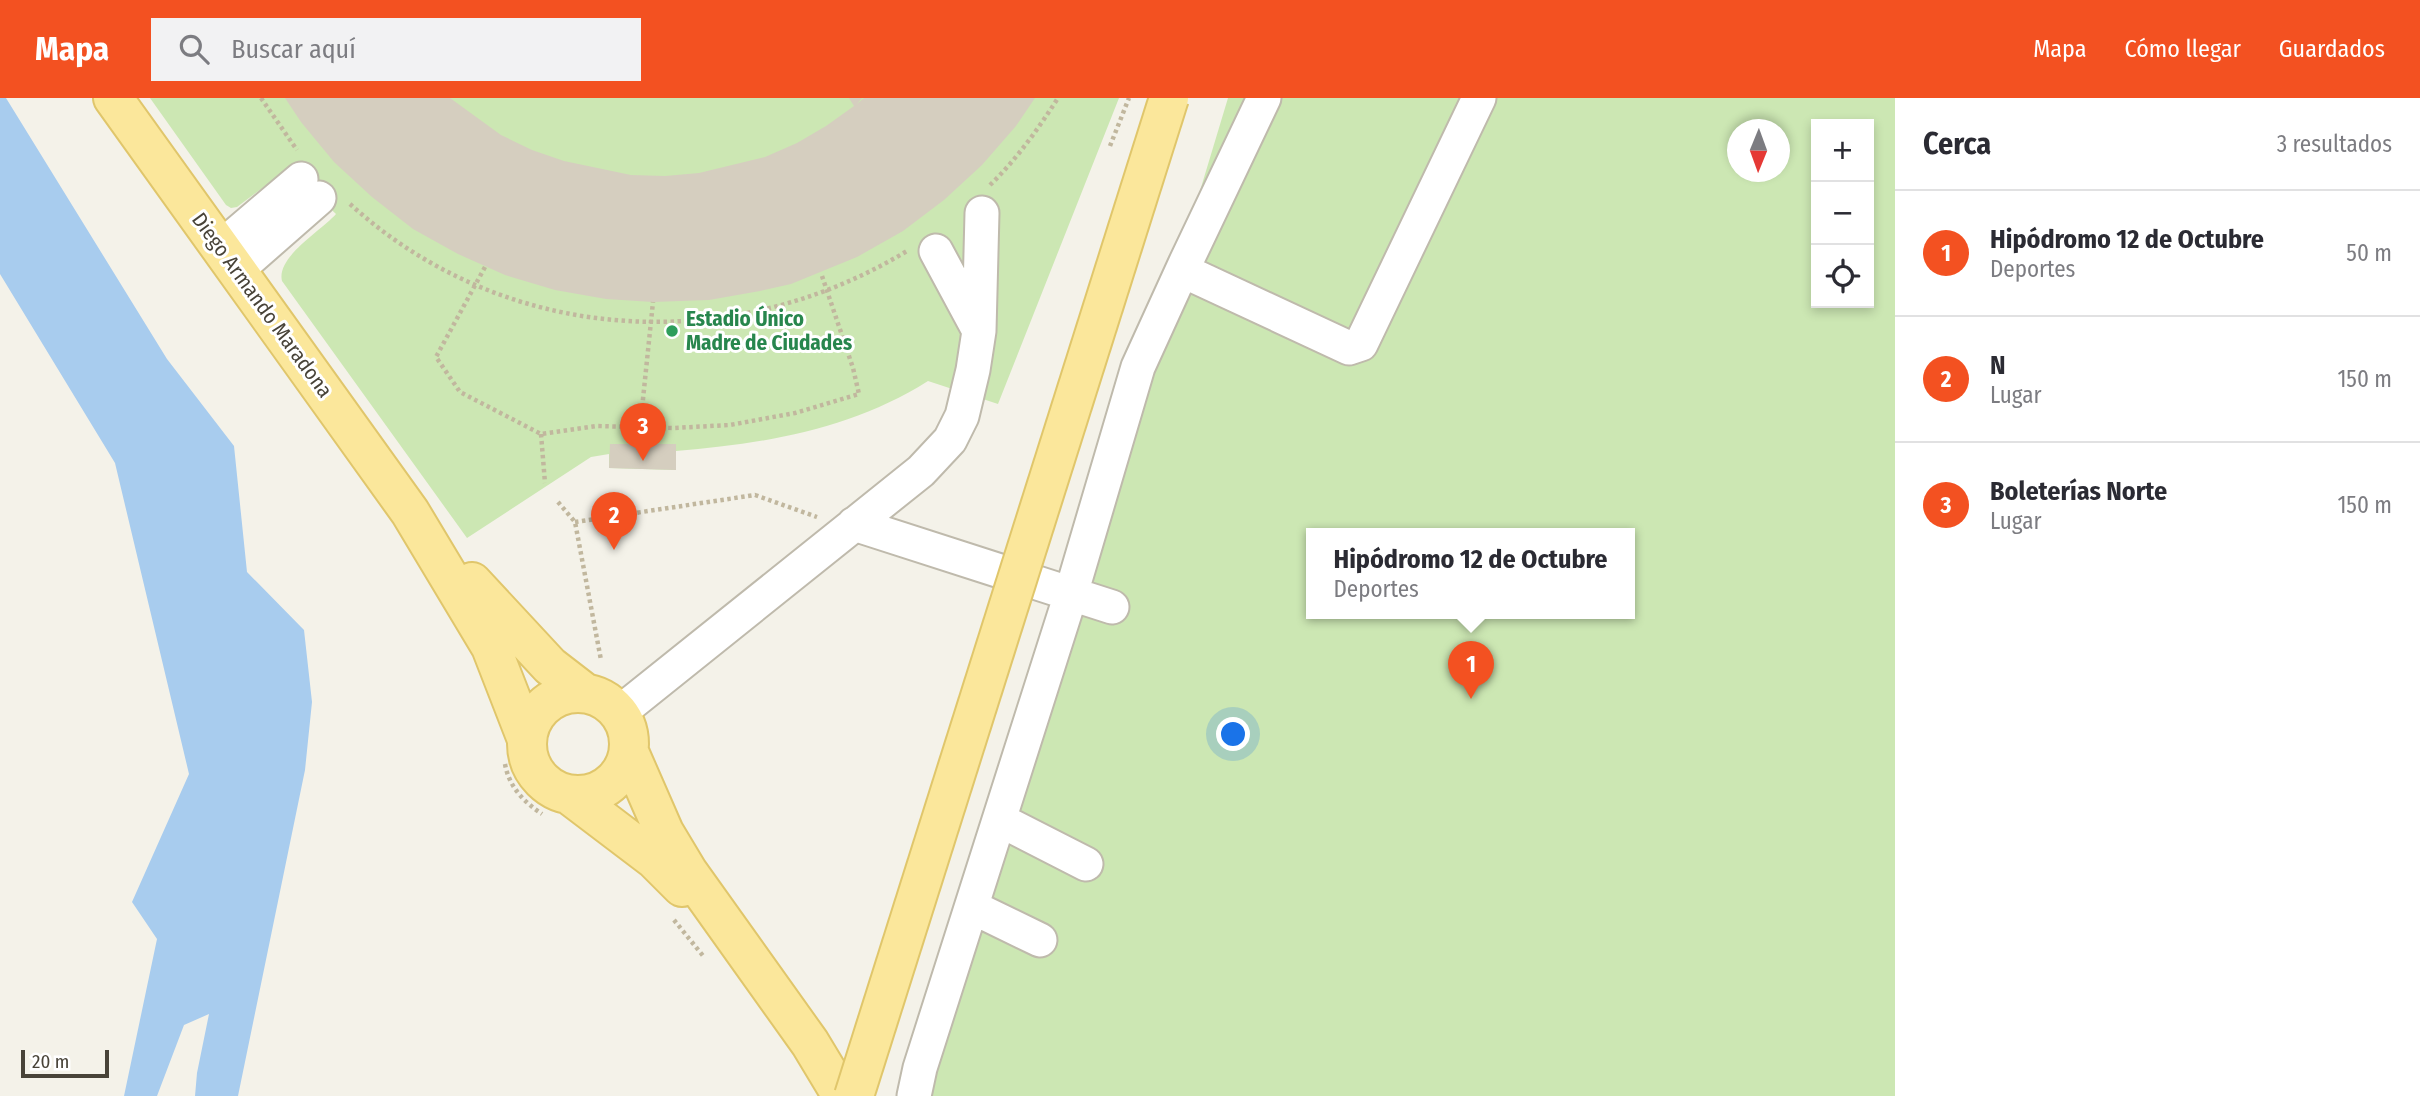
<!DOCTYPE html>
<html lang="es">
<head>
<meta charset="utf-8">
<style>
  body { margin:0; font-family:"Fira Sans Condensed",sans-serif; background:#f2f2f3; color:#2b2b33 }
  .controls { position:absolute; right:21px; top:21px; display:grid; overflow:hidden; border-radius:0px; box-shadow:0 4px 10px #0003 }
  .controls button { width:63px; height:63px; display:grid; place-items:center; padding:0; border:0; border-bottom:2px solid #e1e1e2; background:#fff; color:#2b2b33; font:35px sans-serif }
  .compass { position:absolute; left:1727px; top:21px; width:63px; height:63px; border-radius:50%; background:#fff; box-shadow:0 4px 10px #0003; rotate:181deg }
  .scale { position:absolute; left:21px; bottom:18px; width:88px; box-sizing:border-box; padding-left:7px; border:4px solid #484338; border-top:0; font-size:19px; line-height:24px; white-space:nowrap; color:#484338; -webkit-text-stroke:5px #fff; paint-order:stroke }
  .you { position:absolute; left:1234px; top:637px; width:24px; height:24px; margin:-18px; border:5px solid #fff; border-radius:50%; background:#1a73e8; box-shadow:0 0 0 10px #1a73e833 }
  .badge { display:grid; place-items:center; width:46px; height:46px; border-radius:50%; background:#f35121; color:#fff; font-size:23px; font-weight:700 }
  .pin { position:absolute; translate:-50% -58px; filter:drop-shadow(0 2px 4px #0008) }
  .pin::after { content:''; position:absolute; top:37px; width:24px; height:21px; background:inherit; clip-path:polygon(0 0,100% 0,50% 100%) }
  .popup { position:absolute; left:1306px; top:430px; width:329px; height:91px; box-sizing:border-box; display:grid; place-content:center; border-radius:0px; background:#fff; filter:drop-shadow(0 2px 5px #0005); font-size:23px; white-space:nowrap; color:#7c7c81 }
  .popup b { font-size:26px; color:#2b2b33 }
  .popup::after { content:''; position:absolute; left:50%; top:100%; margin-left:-14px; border:14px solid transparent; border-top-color:#fff }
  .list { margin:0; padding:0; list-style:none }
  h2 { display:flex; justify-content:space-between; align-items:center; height:91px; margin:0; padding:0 28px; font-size:30px }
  h2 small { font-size:23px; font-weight:400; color:#7c7c81 }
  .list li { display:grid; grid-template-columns:46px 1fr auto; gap:21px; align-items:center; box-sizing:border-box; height:126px; padding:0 28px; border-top:2px solid #e1e1e2 }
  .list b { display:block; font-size:26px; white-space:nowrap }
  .list p { margin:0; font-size:23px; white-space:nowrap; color:#7c7c81 }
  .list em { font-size:23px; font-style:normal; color:#7c7c81 }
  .icon { flex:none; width:38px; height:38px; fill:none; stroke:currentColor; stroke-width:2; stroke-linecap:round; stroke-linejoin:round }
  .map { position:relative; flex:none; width:1895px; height:998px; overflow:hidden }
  header { display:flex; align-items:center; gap:42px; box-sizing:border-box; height:98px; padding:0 35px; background:#f35121; color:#fff }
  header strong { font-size:33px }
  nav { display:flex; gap:38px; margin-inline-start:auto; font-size:24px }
  .search { width:490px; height:63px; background:#f2f2f3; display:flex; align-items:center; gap:18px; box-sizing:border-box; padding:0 24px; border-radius:0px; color:#7c7c81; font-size:26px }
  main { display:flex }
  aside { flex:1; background:#fff }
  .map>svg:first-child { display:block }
  .green { fill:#cce7b3; fill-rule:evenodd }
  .water { fill:#a8ccee }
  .building { fill:#d5cebf }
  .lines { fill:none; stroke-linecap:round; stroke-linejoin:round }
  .minor-casing { stroke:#bfbaac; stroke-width:37 }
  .major-casing { stroke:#e0c66b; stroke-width:42 }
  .path { stroke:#c1b79e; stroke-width:4.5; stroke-dasharray:3.5 3.5; stroke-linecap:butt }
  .minor { stroke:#fff; stroke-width:33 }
  .major { stroke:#fbe79b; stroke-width:38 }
  .major-bridge-casing { stroke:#e0c66b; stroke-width:42; stroke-linecap:butt }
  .major-bridge { stroke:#fbe79b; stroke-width:38 }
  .leisure-dot { fill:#2e9e5b; stroke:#fff; stroke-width:2.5 }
  .labels { text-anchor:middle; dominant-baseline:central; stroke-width:6; stroke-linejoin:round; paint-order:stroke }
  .street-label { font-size:21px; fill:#484338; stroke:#fff }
  .leisure-label { font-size:21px; font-weight:bold; fill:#27864d; stroke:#fff; text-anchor:start }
</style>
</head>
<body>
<header>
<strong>Mapa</strong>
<div class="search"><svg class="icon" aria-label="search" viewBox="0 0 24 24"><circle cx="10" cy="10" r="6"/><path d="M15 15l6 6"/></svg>Buscar aquí</div>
<nav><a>Mapa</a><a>Cómo llegar</a><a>Guardados</a></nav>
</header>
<main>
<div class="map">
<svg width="1895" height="998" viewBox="0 0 1895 998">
  <rect width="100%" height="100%" fill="#f4f2e9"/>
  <path class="green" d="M150,0H1119L998,306L928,283C852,331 764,346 676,353V372L609,370V356L591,359L467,440L282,183C276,159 321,133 336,116L319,100L292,68L237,109L231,110L226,107Z
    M1228,0H1895V998H927ZM1816,26H1869V205H1816ZM1738,32H1780V74H1738ZM1312,435H1630V515H1312Z"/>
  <path class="water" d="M0,0H6L167,261L234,348L247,474L304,532L312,604L305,672L238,998H195L197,975L209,916L184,927L157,998H124L157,841L132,804L189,676L115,365L0,176Z"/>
  <path class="building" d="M285,0H450L501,37L532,52L564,63L631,77L665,78L699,75L765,59L797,45L826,28L854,8L849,0H862L857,6L864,0H1035L1016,28L982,67L944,102L903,133L857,159L791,186L760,193L709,202L653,204L606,201L555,192L505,177L458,156L413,131L372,99L334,64L301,24Z
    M610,346H676V372L609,370Z"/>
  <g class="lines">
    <g class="minor-casing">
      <path id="minor" d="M1264,0L1185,166L1190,176L1349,250L1361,246L1479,0
        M221,149L301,81
        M936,153L978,231
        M237,172L319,100
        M854,426L1112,509
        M619,615L921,373L950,342L962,318L973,272L979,233L982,115
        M1000,722L1086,766
        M972,809L1040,842
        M914,998L920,970L1071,496L1138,269L1185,166"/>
    </g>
    <g class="major-casing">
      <path id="major" d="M113,0L410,414L491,549L526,639
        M472,484L550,568L585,595
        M527 646a51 51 0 1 1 102 0a51 51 0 1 1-102 0Z
        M629,654L664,734L688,774L810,945L842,998
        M571,698L654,761L682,789"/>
    </g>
    <path class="path" d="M261,0L297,52
      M1110,48L1129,0
      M990,87C1017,61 1038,31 1058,0
      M350,106C505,247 730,260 907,153
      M485,169L436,259L460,294L541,336L597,328L673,330L730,327L795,315L859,296L853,270L821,175
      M640,330L653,204
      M541,336L545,385
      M558,404L575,424L601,562
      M575,424L755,397L817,419
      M505,666C509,689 524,704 542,716
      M674,822L704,859"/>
    <use href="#minor" class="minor"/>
    <use href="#major" class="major"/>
    <g class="major-bridge-casing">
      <path id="major-bridge" d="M854,998L1169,0"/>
    </g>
    <use href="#major-bridge" class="major-bridge"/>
  </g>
  <circle class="leisure-dot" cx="672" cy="233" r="7"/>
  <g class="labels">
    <g class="street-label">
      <text transform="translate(262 207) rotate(54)">Diego Armando Maradona</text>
    </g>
    <g class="leisure-label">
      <text x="686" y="221">Estadio Único<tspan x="686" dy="24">Madre de Ciudades</tspan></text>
    </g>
  </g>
</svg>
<div class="controls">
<button>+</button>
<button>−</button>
<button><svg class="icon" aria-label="locate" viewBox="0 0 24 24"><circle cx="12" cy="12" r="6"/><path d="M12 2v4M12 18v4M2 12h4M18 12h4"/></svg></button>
</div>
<svg class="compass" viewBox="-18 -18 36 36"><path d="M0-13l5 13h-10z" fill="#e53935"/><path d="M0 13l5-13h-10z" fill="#7c7c81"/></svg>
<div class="scale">20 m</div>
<div class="you"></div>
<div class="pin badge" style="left:1471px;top:601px">1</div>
<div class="popup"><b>Hipódromo 12 de Octubre</b>Deportes</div>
<div class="pin badge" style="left:614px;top:452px">2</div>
<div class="pin badge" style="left:643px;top:363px">3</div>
</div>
<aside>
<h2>Cerca<small>3 resultados</small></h2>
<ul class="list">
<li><span class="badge">1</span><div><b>Hipódromo 12 de Octubre</b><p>Deportes</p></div><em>50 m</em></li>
<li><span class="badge">2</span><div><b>N</b><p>Lugar</p></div><em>150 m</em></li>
<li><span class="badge">3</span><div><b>Boleterías Norte</b><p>Lugar</p></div><em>150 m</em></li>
</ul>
</aside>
</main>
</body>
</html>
